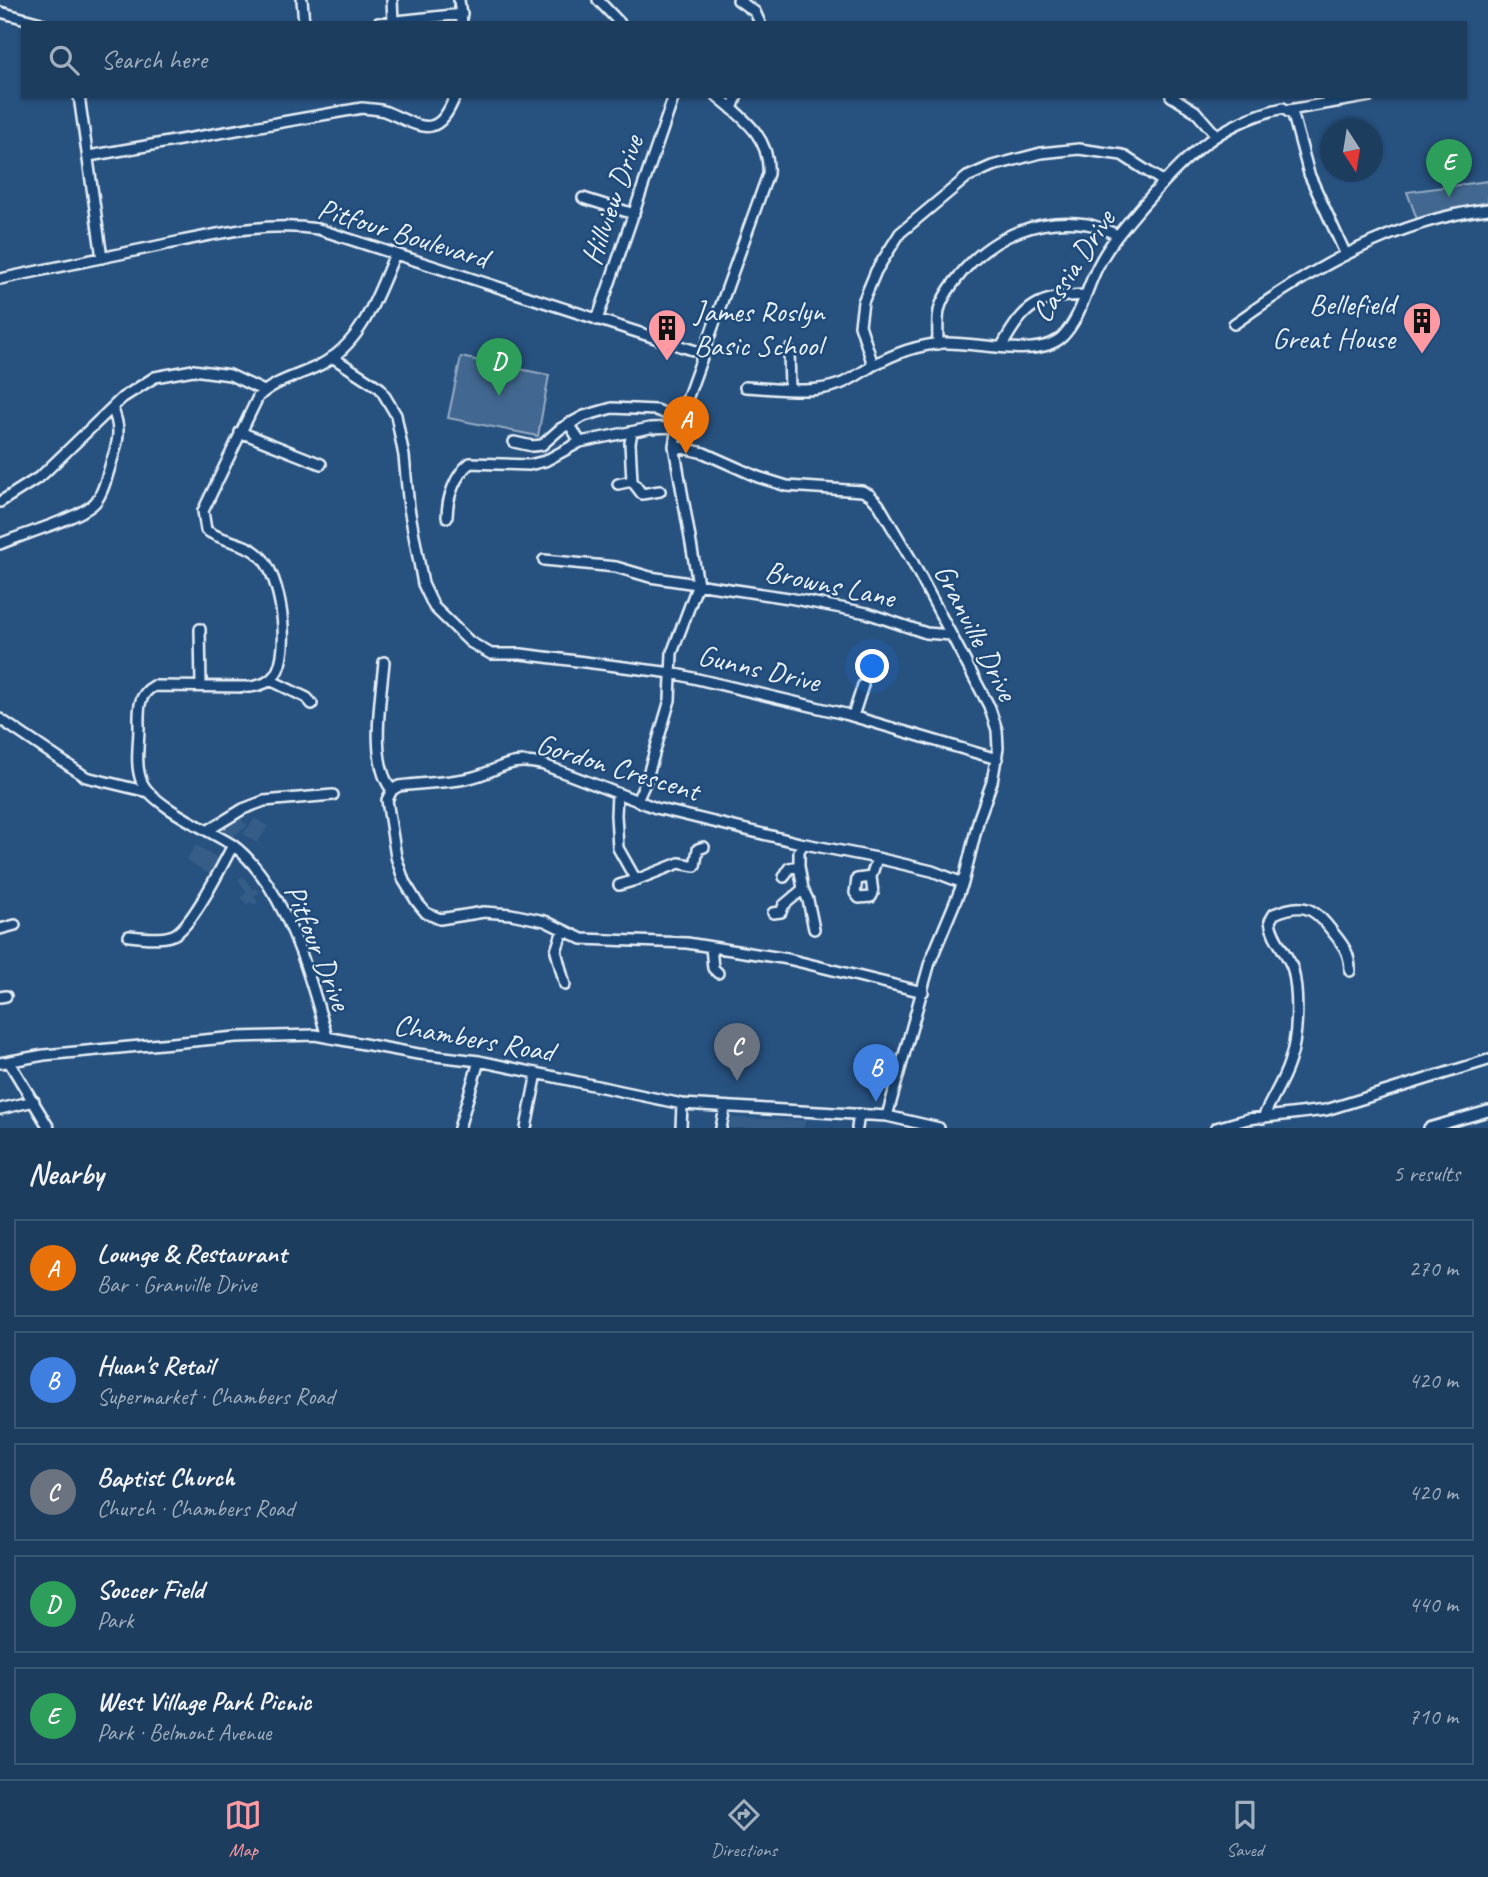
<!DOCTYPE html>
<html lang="en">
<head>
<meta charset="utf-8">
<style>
  body { margin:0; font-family:Caveat,sans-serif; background:#254465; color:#f1f3f6 }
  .compass { position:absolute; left:1320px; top:119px; width:63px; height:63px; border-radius:50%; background:#1d3d5f; box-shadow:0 2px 5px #0004; rotate:168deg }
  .you { position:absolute; left:873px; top:667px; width:24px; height:24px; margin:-18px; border:5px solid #fff; border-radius:50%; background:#1a73e8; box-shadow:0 0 0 10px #1a73e833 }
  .badge { display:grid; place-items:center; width:46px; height:46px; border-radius:50%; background:#ff9aa2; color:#fff; font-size:23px; font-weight:700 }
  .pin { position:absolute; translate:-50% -58px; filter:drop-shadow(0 2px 4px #0008) }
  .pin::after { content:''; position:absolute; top:37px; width:24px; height:21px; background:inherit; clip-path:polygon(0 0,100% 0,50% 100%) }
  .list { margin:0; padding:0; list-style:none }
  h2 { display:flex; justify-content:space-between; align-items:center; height:91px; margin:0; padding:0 28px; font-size:30px }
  h2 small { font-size:23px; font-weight:400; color:#a0aebd }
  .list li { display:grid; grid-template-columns:46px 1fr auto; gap:21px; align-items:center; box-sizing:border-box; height:98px; margin:0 14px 14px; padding:0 14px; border:2px solid #3b5674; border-radius:0px }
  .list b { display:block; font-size:26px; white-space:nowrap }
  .list p { margin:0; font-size:23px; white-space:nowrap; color:#a0aebd }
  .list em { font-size:23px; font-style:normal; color:#a0aebd }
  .icon { flex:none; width:38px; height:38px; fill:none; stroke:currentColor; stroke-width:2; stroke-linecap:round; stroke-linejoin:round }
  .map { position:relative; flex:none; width:1488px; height:1128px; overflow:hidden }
  .search { position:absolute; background:#1d3d5f; box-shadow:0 2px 5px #0004; left:21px; right:21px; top:21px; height:77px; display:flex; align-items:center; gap:18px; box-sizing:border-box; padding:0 24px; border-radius:0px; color:#a0aebd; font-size:26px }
  .sheet { height:651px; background:#1d3d5f }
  nav { display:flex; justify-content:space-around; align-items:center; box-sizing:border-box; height:98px; border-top:2px solid #3b5674; background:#1d3d5f; font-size:19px; color:#a0aebd }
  nav a { display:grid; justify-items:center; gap:4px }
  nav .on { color:#ff9aa2 }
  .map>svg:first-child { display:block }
  .built { fill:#355d88 }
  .green { fill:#436891; stroke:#96acc4; stroke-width:2 }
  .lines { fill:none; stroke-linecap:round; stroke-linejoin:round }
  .minor-casing { stroke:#e8f1f8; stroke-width:14 }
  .minor { stroke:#1f4a7a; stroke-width:9 }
  .labels { text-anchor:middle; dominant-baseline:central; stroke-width:5; stroke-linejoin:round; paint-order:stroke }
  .street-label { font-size:30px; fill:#e8f1f8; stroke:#1f4a7a }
  .poi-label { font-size:30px; fill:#e8f1f8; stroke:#1f4a7a; text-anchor:end }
</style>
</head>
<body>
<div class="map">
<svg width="1488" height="1128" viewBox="0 0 1488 1128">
  <rect width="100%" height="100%" fill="#27517f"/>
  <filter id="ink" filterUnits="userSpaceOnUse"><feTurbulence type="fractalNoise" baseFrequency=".0143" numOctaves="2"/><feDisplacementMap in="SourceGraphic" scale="14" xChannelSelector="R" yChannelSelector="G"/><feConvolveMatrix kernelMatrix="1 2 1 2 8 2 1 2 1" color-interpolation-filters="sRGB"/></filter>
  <g filter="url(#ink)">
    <path class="built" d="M238,814L247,826L231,838L222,825Z
      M255,818L268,827L257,843L243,834Z
      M196,845L219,859L209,874L186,860Z
      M243,876L252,889L256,888L259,892L254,896L258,902L254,905L251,902L247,905L241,897L247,893L238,879Z
      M731,1118L806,1120L804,1128H730Z"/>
    <path class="green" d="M1488,181V202L1417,219L1407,192Z
      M461,357L549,375L538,436L448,418Z"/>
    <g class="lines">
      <g class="minor-casing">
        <path id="minor" d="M302,0L304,23
          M392,0L393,21
          M459,0L462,23
          M598,0L620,23
          M738,0L755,12L760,23
          M0,12L41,23
          M378,23L462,14
          M79,96L102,258
          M1171,96L1195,111L1216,135
          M732,109L737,96
          M1289,110L1370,96
          M89,156L362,108C369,109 378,109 384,111C418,124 437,144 455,96
          M583,198L634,214
          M0,279C53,268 106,257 158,246C211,235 264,221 318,229L702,353
          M597,320L674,96
          M1234,324C1309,270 1395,220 1488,209
          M938,344C938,333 937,322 939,311C942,296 955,281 964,270C995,235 1040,217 1087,224C1097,226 1108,231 1118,235
          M1002,346C1025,304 1038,297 1085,295
          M789,350L790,389
          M332,357L380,388L396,415L404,456L409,508L423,584L434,607L470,642L491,654H521L672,673L845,714L997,759
          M873,365L860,325L863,302L876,271L900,233L967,177L992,166L1041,153L1079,149L1122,155L1164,182
          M745,387C775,388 811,395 840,384C851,380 862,372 872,366C893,354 919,345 943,343C976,341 1037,360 1062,337C1081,318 1086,289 1098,266C1109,244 1126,225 1142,206C1185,158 1217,123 1283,108L1293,115L1309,174L1346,255
          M240,432L321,464
          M514,442L532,446L542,445L560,429L584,416L612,408L656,410L680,419
          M580,442L650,428L677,427
          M674,446L704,453L758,477L787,486L862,491L870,495L879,505L912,561L989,706L997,730L998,748L992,782L979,818L963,883L930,962L887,1116
          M632,481L642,494L660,491
          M618,484L632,481L630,443L632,432
          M0,502L41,476L122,398L155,377L193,370L230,375L264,391
          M447,517C447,498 455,475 470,463L529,465L545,461L580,442L569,423
          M0,544C22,534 86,517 97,500C105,489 108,472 112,460C119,440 121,427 112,408
          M544,560L616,567L650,577L789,598L867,613L926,633L951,635
          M200,629L201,686
          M384,662C381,696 369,763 392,790
          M270,680L307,698L312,704
          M853,716L863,685
          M0,719L86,777L148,792
          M617,794L616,815L618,848L636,880L679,863L695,866L698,849L704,847
          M637,801L646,781L670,700L672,653L698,584L674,446L677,427L768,174C771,137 742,117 717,96
          M207,831L243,809L264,801L333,795
          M784,877L789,868L799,866V851L803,844
          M871,877L873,893L871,897L859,898L855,893L857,879L871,877L877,858
          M619,885L636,880
          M803,889L808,900L814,929
          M773,913L781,912L784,905L803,889L799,866
          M0,929L15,925
          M563,930L556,951L565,985
          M129,936C143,937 165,941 177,933C195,920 222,866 233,845
          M711,947L713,968L718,973
          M923,992L788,959L687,943L582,939L545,921L511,914L484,912L440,919L426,913L417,902L404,881L396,857L387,800L392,790L399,786C421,783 443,783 465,779C499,773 505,755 544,765L656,808L800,843L877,858L932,871L963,883
          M0,997L6,996
          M327,1037C312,984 297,929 267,883C258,870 245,853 231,844C209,830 150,805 141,780C135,764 139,744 139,727C139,711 137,695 154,686L251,687C261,685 269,683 275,675C292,651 281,575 260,556C245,541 222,542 206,530L203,511L258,397C275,380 299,376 320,365C363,343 377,295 395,254
          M9,1062L49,1128
          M0,1063L44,1055L236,1037L315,1035L418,1054L479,1061L682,1104L887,1116L939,1128
          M0,1109L34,1101
          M1263,1118C1271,1099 1283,1082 1289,1063C1298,1039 1299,996 1293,970C1288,953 1272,939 1270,921L1274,914C1304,901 1314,908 1332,931C1343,945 1350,952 1350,971
          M459,1128L479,1061
          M526,1128L537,1073
          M681,1128L682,1104
          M721,1128L725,1108
          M857,1128L859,1114
          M1216,1128L1248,1119L1326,1110L1488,1060
          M1429,1128L1488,1111"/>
      </g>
      <use href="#minor" class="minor"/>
    </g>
  </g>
  <defs>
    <g id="building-pin" transform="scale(2.0125)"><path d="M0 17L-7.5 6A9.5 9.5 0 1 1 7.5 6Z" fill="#ff9aa2" stroke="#1f4a7a"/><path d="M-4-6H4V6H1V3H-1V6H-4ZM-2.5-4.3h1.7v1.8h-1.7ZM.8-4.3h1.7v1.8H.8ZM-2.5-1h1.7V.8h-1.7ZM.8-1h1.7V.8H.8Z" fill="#111"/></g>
  </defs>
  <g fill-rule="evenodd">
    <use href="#building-pin" x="1422" y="321"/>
    <use href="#building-pin" x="667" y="328"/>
  </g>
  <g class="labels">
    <g class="street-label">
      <text transform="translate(612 200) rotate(-71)">Hillview Drive</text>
      <text transform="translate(403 233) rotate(17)">Pitfour Boulevard</text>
      <text transform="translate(1073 266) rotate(-57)">Cassia Drive</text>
      <text transform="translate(830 584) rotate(12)">Browns Lane</text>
      <text transform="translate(976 632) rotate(63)">Granville Drive</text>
      <text transform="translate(759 668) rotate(13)">Gunns Drive</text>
      <text transform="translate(618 767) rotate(17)">Gordon Crescent</text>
      <text transform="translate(318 947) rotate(68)">Pitfour Drive</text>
      <text transform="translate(474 1038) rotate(10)">Chambers Road</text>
    </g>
    <g class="poi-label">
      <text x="1395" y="304">Bellefield<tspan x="1395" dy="34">Great House</tspan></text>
      <text x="694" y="311" text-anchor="start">James Roslyn<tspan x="694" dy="34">Basic School</tspan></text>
    </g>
  </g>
</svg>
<svg class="compass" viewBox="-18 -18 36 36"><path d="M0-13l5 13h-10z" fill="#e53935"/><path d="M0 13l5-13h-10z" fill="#a0aebd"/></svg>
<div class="you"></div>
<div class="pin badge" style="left:686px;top:454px;background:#e8710a">A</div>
<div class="pin badge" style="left:876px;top:1102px;background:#3f7fe0">B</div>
<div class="pin badge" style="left:737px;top:1081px;background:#6b7280">C</div>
<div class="pin badge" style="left:499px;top:396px;background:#2e9e5b">D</div>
<div class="pin badge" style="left:1449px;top:197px;background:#2e9e5b">E</div>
<div class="search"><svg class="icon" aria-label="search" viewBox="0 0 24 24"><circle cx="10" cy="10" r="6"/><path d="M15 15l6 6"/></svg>Search here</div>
</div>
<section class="sheet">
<h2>Nearby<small>5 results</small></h2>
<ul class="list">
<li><span class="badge" style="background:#e8710a">A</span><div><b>Lounge &amp; Restaurant</b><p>Bar · Granville Drive</p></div><em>270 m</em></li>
<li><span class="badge" style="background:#3f7fe0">B</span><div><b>Huan's Retail</b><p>Supermarket · Chambers Road</p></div><em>420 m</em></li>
<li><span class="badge" style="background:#6b7280">C</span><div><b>Baptist Church</b><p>Church · Chambers Road</p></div><em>420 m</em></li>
<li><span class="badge" style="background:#2e9e5b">D</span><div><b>Soccer Field</b><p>Park</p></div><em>440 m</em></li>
<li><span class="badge" style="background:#2e9e5b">E</span><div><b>West Village Park Picnic</b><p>Park · Belmont Avenue</p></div><em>710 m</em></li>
</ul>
</section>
<nav>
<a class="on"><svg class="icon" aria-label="map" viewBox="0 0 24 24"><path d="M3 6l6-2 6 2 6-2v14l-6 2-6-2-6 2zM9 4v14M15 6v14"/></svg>Map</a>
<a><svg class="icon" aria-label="directions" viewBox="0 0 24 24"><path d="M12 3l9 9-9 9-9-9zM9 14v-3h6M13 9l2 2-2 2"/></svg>Directions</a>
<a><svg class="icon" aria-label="saved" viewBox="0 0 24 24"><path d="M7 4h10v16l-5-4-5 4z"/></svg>Saved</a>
</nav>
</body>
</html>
